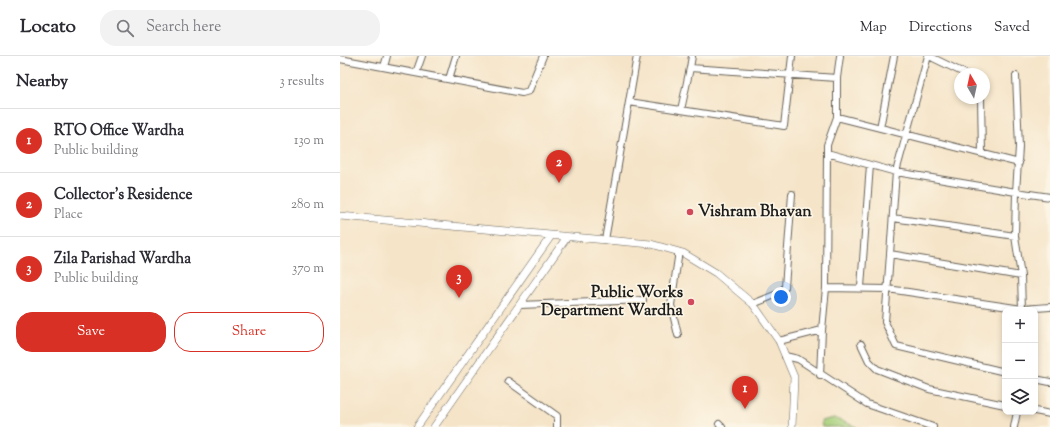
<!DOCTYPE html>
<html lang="en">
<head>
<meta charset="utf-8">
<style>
  body { margin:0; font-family:"Sorts Mill Goudy",serif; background:#f2f2f3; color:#2b2b33 }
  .controls { position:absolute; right:12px; bottom:12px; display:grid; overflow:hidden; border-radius:8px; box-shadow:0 2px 6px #0003 }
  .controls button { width:36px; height:36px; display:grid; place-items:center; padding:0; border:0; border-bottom:1px solid #e1e1e2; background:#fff; color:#2b2b33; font:20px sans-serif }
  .compass { position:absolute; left:614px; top:12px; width:36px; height:36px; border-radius:50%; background:#fff; box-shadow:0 2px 6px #0003; rotate:351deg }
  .you { position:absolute; left:441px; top:241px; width:14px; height:14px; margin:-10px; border:3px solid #fff; border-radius:50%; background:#1a73e8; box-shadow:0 0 0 6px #1a73e833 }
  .badge { display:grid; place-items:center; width:26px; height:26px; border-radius:50%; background:#d93025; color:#fff; font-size:13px; font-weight:700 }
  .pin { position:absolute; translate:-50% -33px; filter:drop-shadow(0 1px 2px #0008) }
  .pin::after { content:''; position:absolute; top:21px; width:14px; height:12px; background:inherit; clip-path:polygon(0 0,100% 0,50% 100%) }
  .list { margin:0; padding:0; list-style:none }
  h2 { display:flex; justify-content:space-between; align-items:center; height:52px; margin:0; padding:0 16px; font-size:17px }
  h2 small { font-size:13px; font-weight:400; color:#7c7c81 }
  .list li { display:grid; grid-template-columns:26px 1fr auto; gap:12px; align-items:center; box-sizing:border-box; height:64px; padding:0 16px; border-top:1px solid #e1e1e2 }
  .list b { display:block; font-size:15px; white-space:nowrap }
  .list p { margin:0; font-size:13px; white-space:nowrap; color:#7c7c81 }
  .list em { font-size:13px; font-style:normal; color:#7c7c81 }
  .actions { display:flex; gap:8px; padding:12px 16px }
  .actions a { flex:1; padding:9px 0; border:1px solid #d93025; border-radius:16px; text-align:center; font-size:14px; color:#d93025 }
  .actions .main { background:#d93025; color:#fff }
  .icon { flex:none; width:22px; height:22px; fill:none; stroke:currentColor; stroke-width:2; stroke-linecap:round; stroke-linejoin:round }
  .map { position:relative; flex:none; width:710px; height:371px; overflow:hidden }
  header { display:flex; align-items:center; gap:24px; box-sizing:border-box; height:56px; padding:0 20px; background:#fff; border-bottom:1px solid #e1e1e2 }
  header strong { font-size:19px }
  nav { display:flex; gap:22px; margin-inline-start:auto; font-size:14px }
  .search { width:280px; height:36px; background:#f2f2f3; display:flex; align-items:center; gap:10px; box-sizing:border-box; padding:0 14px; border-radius:16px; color:#7c7c81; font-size:15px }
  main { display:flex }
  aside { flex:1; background:#fff }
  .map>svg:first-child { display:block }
  .green { fill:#a6cf7a; stroke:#61764b }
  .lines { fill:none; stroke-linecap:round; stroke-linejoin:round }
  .minor-casing { stroke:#686258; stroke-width:8 }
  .major-casing { stroke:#686258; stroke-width:8 }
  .minor { stroke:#fff; stroke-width:6 }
  .major { stroke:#fff; stroke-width:7 }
  .poi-dot { fill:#d1495b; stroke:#fcf5e5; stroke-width:1.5 }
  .labels { text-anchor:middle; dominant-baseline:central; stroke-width:3.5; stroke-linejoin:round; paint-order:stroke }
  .poi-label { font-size:16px; font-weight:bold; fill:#1c1c1c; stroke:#fcf5e5; text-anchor:start }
</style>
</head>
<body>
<header>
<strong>Locato</strong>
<div class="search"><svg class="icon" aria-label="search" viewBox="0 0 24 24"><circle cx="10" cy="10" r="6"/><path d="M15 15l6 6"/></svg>Search here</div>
<nav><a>Map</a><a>Directions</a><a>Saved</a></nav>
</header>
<main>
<aside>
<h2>Nearby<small>3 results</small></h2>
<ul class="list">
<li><span class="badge">1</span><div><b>RTO Office Wardha</b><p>Public building</p></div><em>130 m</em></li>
<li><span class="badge">2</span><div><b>Collector's Residence</b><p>Place</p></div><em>280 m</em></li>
<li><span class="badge">3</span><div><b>Zila Parishad Wardha</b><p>Public building</p></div><em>370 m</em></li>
</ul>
<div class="actions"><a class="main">Save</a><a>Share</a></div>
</aside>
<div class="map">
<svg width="710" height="371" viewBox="0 0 710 371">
  <rect width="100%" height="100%" fill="#fcf5e5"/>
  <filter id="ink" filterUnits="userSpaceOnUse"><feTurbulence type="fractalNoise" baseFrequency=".025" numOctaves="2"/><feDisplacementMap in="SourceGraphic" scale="8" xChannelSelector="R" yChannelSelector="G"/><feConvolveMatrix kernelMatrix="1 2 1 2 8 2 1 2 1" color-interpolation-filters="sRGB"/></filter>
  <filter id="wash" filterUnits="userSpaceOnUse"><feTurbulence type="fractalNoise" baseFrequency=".012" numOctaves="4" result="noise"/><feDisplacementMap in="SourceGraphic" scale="16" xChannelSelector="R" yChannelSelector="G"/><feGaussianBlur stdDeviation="0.9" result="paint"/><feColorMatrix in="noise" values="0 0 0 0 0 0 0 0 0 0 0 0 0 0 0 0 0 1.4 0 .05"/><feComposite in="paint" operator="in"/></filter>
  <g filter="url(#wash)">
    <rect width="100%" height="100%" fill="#f5e4c8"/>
    <path class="green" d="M494,362L517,371H482L481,365Z"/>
  </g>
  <g filter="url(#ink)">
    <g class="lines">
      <g class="minor-casing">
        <path id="minor" d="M352,0L350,12L497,22
          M588,0L556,116L676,136L675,180L681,220L682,254
          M589,0L626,18
          M0,3L182,37L189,35L190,32L203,0
          M44,11L47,0
          M350,12L341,54L444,70L452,0
          M76,17L82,0
          M676,20L679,91L676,136L710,141
          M109,23L116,0
          M641,42L642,97
          M289,46L341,54
          M497,61L679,107
          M540,72L554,0
          M487,97L556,116L545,266L556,290L665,316
          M553,162L675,180
          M265,184L297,0
          M550,198L681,220
          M521,231L530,109
          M486,232L548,233L682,253L710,251
          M413,248L442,236L445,231L452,138
          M180,249L303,244
          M338,279L331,249L338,202V196
          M439,285L482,274L486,232L487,97V89L497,61V22L500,0
          M521,288L529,305L537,313L589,333L665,349
          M445,300L458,303L527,348L593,371
          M480,319L482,274
          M695,323L710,326
          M168,325L217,360V371
          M695,355L710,358
          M379,368L382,371
          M674,371L677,356"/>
      </g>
      <g class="major-casing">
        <path id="major" d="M0,160L311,188L343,197L376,217L413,248L439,285L454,321L452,371
          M77,371L211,180
          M94,371L227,181"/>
      </g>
      <use href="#minor" class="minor"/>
      <use href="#major" class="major"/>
    </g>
  </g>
  <g class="poi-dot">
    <circle cx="350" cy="156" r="4"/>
    <circle cx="351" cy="246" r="4"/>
  </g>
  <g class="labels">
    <g class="poi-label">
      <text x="358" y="156">Vishram Bhavan</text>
      <text x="343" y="237" text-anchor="end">Public Works<tspan x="343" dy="18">Department Wardha</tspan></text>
    </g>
  </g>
</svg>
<div class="controls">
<button>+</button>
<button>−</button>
<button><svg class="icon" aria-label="layers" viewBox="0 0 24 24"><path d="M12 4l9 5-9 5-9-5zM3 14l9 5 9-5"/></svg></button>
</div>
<svg class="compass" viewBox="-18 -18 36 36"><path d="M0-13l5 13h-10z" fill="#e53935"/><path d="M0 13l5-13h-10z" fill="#7c7c81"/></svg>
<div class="you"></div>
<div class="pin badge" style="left:405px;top:353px">1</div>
<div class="pin badge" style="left:219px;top:127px">2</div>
<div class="pin badge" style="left:119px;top:242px">3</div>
</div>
</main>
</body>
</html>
